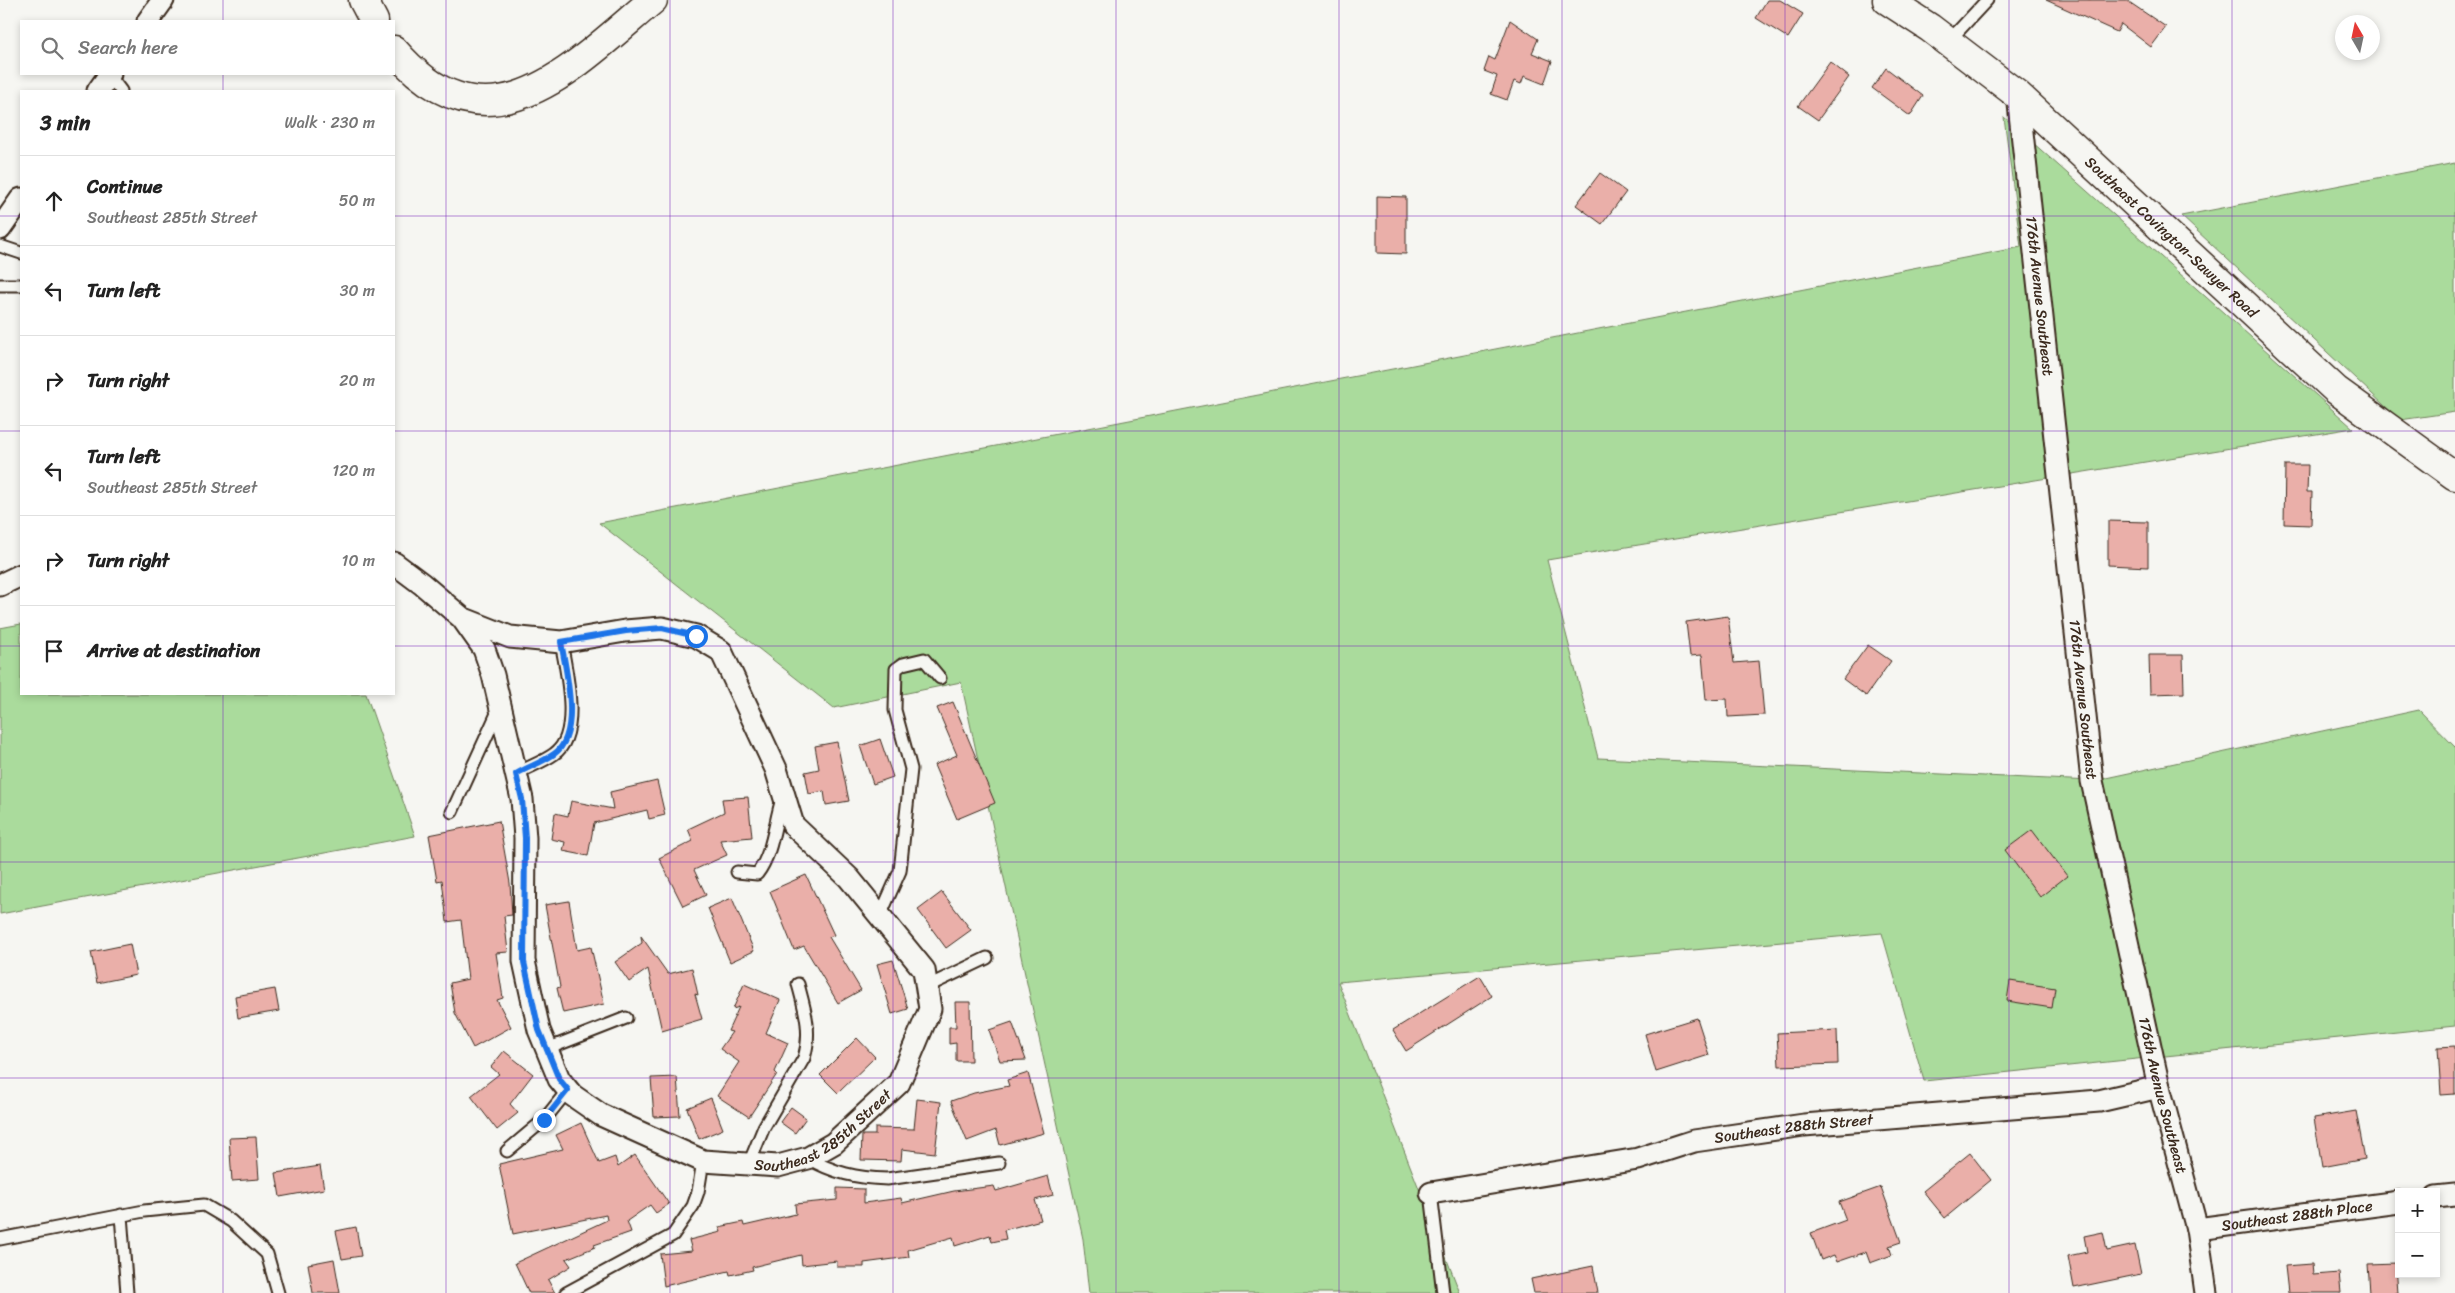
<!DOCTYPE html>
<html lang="en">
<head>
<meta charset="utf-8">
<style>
  body { margin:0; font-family:Sriracha,sans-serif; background:#f2f2f2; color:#222 }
  .controls { position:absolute; right:15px; bottom:15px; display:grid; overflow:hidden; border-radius:0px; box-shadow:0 2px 8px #0003 }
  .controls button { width:45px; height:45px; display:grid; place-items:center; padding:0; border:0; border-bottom:1px solid #e0e0e0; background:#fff; color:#222; font:25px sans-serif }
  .compass { position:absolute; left:2335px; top:15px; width:45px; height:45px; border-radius:50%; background:#fff; box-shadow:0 2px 8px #0003; rotate:351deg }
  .stop { position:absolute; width:15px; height:15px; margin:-11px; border:4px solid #1a73e8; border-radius:50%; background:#fff }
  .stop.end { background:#1a73e8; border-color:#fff; box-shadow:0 1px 5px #0008 }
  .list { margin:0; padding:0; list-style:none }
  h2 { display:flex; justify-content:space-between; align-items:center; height:65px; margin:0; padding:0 20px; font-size:21px }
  h2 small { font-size:16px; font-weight:400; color:#767676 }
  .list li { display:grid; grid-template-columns:32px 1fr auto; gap:15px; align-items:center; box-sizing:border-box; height:90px; padding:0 20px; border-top:1px solid #e0e0e0 }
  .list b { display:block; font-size:19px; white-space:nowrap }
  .list p { margin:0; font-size:16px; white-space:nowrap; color:#767676 }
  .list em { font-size:16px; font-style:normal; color:#767676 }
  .icon { flex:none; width:28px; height:28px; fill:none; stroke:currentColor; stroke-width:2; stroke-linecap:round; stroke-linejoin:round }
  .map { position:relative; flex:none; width:2455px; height:1293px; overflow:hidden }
  .search { position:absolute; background:#fff; box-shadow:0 2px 8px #0003; left:20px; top:20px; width:375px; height:55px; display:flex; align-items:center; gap:12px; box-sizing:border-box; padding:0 18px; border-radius:0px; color:#767676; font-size:19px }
  .panel { position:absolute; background:#fff; box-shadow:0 2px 8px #0003; left:20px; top:90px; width:375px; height:605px; border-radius:0px }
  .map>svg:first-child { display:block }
  .green { fill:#aadb9c; stroke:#72825d }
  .building { fill:#eaafa9; stroke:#3b2a1e }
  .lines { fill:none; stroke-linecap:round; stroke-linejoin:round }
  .service-casing { stroke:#3b2a1e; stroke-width:15 }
  .minor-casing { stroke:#3b2a1e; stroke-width:25 }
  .tertiary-casing { stroke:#3b2a1e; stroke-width:31 }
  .service { stroke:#f6f6f2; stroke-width:11 }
  .minor { stroke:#f6f6f2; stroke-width:21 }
  .tertiary { stroke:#f6f6f2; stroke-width:28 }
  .route { stroke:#1a73e8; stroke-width:6 }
  .grid { fill:none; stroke:#7b2cbf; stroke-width:1; stroke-opacity:0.55 }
  .labels { text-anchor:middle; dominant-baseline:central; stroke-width:4.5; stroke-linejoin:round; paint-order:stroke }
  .street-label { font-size:15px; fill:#3b2a1e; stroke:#f6f6f2 }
</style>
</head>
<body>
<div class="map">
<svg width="2455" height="1293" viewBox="0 0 2455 1293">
  <rect width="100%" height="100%" fill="#f6f6f2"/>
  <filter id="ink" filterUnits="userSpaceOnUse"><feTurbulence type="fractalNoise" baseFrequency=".02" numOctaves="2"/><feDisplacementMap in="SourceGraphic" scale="10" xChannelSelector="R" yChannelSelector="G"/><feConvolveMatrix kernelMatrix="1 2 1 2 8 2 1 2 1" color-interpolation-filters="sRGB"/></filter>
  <g filter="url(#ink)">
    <path class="green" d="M2004,117L2353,428L1547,560L1598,758L2092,781L2419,710L2455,747V1026L1924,1081L1882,933L1338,982L1460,1293H1089L1083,1239L961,682L834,708L599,523L2021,247Z
      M2455,163V412L2400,420L2181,216Z
      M21,624V694H366L415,836L0,914V628Z"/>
    <path class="building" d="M1767,0H1780L1803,14L1788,38L1756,18Z
      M2046,0H2126L2166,27L2151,47L2121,24L2117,32Z
      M1510,20L1538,39L1532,53L1552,61L1544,84L1524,76L1521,84L1514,81L1507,100L1491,94L1497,76L1484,71L1489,57L1495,60Z
      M1830,62L1849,77L1818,120L1798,106Z
      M1886,68L1923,96L1910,116L1872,88Z
      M1600,173L1626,192L1602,224L1576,205Z
      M1377,196L1406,197V254L1377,253Z
      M2285,465H2308L2307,492H2312L2311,525L2284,524Z
      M2108,521L2148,522V567L2108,565Z
      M1728,616L1734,663L1759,661L1764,715L1728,717L1727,699L1706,700L1702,655L1690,656L1686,622Z
      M1868,645L1891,661L1866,696L1843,679Z
      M2149,655H2183L2184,693L2150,694Z
      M953,702L995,803L957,819L934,765L957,755L937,708Z
      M880,739L893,777L873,784L860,746Z
      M837,742L849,801L826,805L824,791L809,794L805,772L819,769L815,746Z
      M657,781L665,815L649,819L647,810L594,823L588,856L563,851L565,842L551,839L555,813L568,816L571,801L613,809L610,792Z
      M748,797L752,837L720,840L727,855L694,870L706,895L683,906L659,858L693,841L688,829L724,812L722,799Z
      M499,821L510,883L512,915L504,916L508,952L496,953L503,998L497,1000L511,1027L473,1048L455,1013L450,983L468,979L461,920L447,922L442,880L437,881L429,835Z
      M2032,830L2067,876L2040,897L2005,850Z
      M806,875L834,935L829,937L861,990L838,1003L804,946L794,950L770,891Z
      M942,892L971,930L946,948L918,910Z
      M732,898L754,951L730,962L708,908Z
      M569,901L577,950L591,947L604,1004L563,1013L557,988L560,987L545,905Z
      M641,936L668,974L692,968L698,995L695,994L702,1019L662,1031L648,969L629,982L615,962L642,943Z
      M130,944L136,975L97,983L91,952Z
      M893,960L908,1009L892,1014L877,964Z
      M1480,976L1492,996L1406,1051L1393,1030Z
      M2010,981L2055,988L2052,1008L2007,1001Z
      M744,984L780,1000L766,1033L788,1043L775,1072L777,1074L749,1117L717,1096L739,1062L720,1049L732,1032L728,1031L739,1007L733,1009Z
      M275,989L279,1011L238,1018L235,996Z
      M955,1002H970L971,1061H956V1043L949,1044V1027H956Z
      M1697,1018L1709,1055L1656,1072L1645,1034Z
      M1012,1022L1026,1060L1000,1061L989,1030Z
      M1837,1030L1838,1064L1779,1066L1777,1033Z
      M857,1038L875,1057L838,1093L820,1075Z
      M2455,1046V1094L2441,1095L2438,1047Z
      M504,1051L533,1074L510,1104L518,1113L497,1130L471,1096L499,1074L491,1067Z
      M1028,1073L1044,1133L1000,1145L996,1130L967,1141L951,1101L974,1093L1009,1086L1007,1080Z
      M677,1077L680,1116L654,1117L651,1078Z
      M711,1098L723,1129L699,1139L687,1108Z
      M917,1099L941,1102L935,1153L902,1149L901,1161L861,1160L862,1135H875V1128L914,1129Z
      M791,1107L806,1118L795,1133L780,1122Z
      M2356,1111L2365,1159L2322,1167L2314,1118Z
      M581,1123L599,1163L615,1157L618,1167L635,1155L669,1204L656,1213L650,1205L627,1221L631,1232L594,1245L595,1247L566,1259L571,1266L548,1280L555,1293H529L515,1263L607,1220L606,1215L513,1234L499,1164L563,1149L556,1135Z
      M256,1137L259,1179L232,1181L229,1138Z
      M1970,1153L1991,1180L1945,1218L1923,1191Z
      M320,1166L324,1189L280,1197L276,1173Z
      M1048,1176L1053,1195L1035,1200L1041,1220L1004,1230L1006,1239L992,1242L990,1235L955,1246L953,1237L908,1250L909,1257L864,1263V1267H837V1261L802,1265L801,1255L752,1267L753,1270L730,1275L729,1271L664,1286L660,1254L692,1251L689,1240L721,1232L719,1227L743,1222L744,1226L796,1214L795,1204L837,1200V1188L864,1189V1203L901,1198L902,1203L954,1191L994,1186L996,1191Z
      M1881,1187L1901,1242L1889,1246L1892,1255L1870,1263L1866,1252L1837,1262L1834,1255L1821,1260L1811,1233L1846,1220L1839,1202Z
      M356,1227L361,1256L342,1259L336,1231Z
      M2103,1232L2107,1251L2135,1245L2141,1274L2074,1288L2068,1256L2087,1252L2084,1236Z
      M334,1259L340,1293H313L308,1264Z
      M2396,1263L2398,1293H2370L2368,1264Z
      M2312,1264L2313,1275L2339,1273L2341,1293H2288L2285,1266Z
      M1593,1266L1598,1293H1534L1531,1279Z"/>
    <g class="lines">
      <g class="service-casing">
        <path id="service" d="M1948,42L1987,0
          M109,75L121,91
          M0,246L21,253
          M0,285H21
          M516,774C528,767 543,762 554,754C582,735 566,670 561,642
          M452,812L499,709
          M737,872L757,874C773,853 774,824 782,799
          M880,916L900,871L911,769L895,710L896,669L903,664L924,659L940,678
          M926,987L987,958
          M547,1049L626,1018
          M507,1151L544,1120L568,1090
          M808,1158C833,1173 857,1178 887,1179L999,1163
          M748,1166L764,1127L804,1058C812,1032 805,1010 798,984
          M1431,1193L1443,1293
          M121,1215L127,1293
          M0,1239L144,1211L204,1205L231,1221L267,1254L278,1293
          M566,1293L673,1235L693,1206L698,1192L703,1161"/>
      </g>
      <g class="minor-casing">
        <g id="minor">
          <path d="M148,21L163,0"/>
          <path d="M98,91L110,74"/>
          <path id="s1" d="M2018,95L2092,781L2159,1087L2197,1229L2206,1293"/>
          <path d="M0,229L21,199"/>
          <path id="s2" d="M394,563L422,584L462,618L484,649L493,675L522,799L525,838L524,961L539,1030L559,1079L572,1095L601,1115L703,1161L778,1166L808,1158L834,1143L899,1083L930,1009L924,970L849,878L793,825L776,769L721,651L696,636L662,628L625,631L561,642L510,637L462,618"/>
          <path d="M0,585L21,575"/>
          <path id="s3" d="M1431,1193L1638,1159L1694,1141L1804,1125L2099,1101L2159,1087"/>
          <path d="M2436,1197L2455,1195"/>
          <path id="s4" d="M2197,1229L2399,1202"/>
        </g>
      </g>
      <g class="tertiary-casing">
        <g id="tertiary">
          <path d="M363,0L374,21"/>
          <path id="s5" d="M1887,0L1930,28L2018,95L2336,390L2455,476"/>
          <path d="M394,50C488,160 572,68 653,0"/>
        </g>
      </g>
      <use href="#service" class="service"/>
      <use href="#minor" class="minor"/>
      <use href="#tertiary" class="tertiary"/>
    </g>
  </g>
  <g class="lines" filter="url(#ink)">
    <path class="route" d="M544,1120L568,1090L559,1079L539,1030L524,962L525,838L522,799L516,774C528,767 543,762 554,754C582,735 566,670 561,642L626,631L662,628L696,636"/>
  </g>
  <path class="grid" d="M223,0V21M446,0V1293M670,0V1293M893,0V1293M1116,0V1293M1339,0V1293M1562,0V1293M1785,0V1293M2009,0V1293M2232,0V1293M223,74V91M0,216H21M394,216H2455M0,431H21M394,431H2455M0,646H21M394,646H2455M223,694V1293M0,862H2455M0,1078H2455"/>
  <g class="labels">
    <g class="street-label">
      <text stroke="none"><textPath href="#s5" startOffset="371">Southeast Covington-Sawyer Road</textPath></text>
      <text stroke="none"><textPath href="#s1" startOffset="202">176th Avenue Southeast</textPath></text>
      <text stroke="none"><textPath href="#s1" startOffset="608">176th Avenue Southeast</textPath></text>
      <text stroke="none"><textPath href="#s1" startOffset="1012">176th Avenue Southeast</textPath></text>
      <text stroke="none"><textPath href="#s2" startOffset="865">Southeast 285th Street</textPath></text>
      <text stroke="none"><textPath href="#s3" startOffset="369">Southeast 288th Street</textPath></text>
      <text stroke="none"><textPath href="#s4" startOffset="101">Southeast 288th Place</textPath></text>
    </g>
  </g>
</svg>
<div class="controls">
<button>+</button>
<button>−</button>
</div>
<svg class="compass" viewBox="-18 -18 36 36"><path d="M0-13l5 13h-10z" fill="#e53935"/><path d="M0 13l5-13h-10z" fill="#767676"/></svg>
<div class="stop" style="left:696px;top:636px"></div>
<div class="stop end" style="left:544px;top:1120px"></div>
<div class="search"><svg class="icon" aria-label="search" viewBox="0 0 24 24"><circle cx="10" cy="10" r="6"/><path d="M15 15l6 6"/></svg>Search here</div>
<section class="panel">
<h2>3 min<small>Walk · 230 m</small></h2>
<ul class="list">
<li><svg class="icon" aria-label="ahead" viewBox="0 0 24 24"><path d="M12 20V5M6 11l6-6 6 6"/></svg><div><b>Continue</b><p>Southeast 285th Street</p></div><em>50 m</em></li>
<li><svg class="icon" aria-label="left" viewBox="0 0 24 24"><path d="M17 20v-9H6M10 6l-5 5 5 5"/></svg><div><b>Turn left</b></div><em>30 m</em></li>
<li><svg class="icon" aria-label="right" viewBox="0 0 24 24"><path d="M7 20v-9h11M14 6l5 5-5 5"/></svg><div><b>Turn right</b></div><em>20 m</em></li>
<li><svg class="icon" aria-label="left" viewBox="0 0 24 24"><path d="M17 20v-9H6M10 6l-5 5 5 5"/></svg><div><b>Turn left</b><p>Southeast 285th Street</p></div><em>120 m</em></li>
<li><svg class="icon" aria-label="right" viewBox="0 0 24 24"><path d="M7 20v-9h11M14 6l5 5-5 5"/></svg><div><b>Turn right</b></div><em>10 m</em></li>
<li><svg class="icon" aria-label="arrive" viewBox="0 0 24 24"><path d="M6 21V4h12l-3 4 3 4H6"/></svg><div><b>Arrive at destination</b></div></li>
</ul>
</section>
</div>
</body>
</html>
